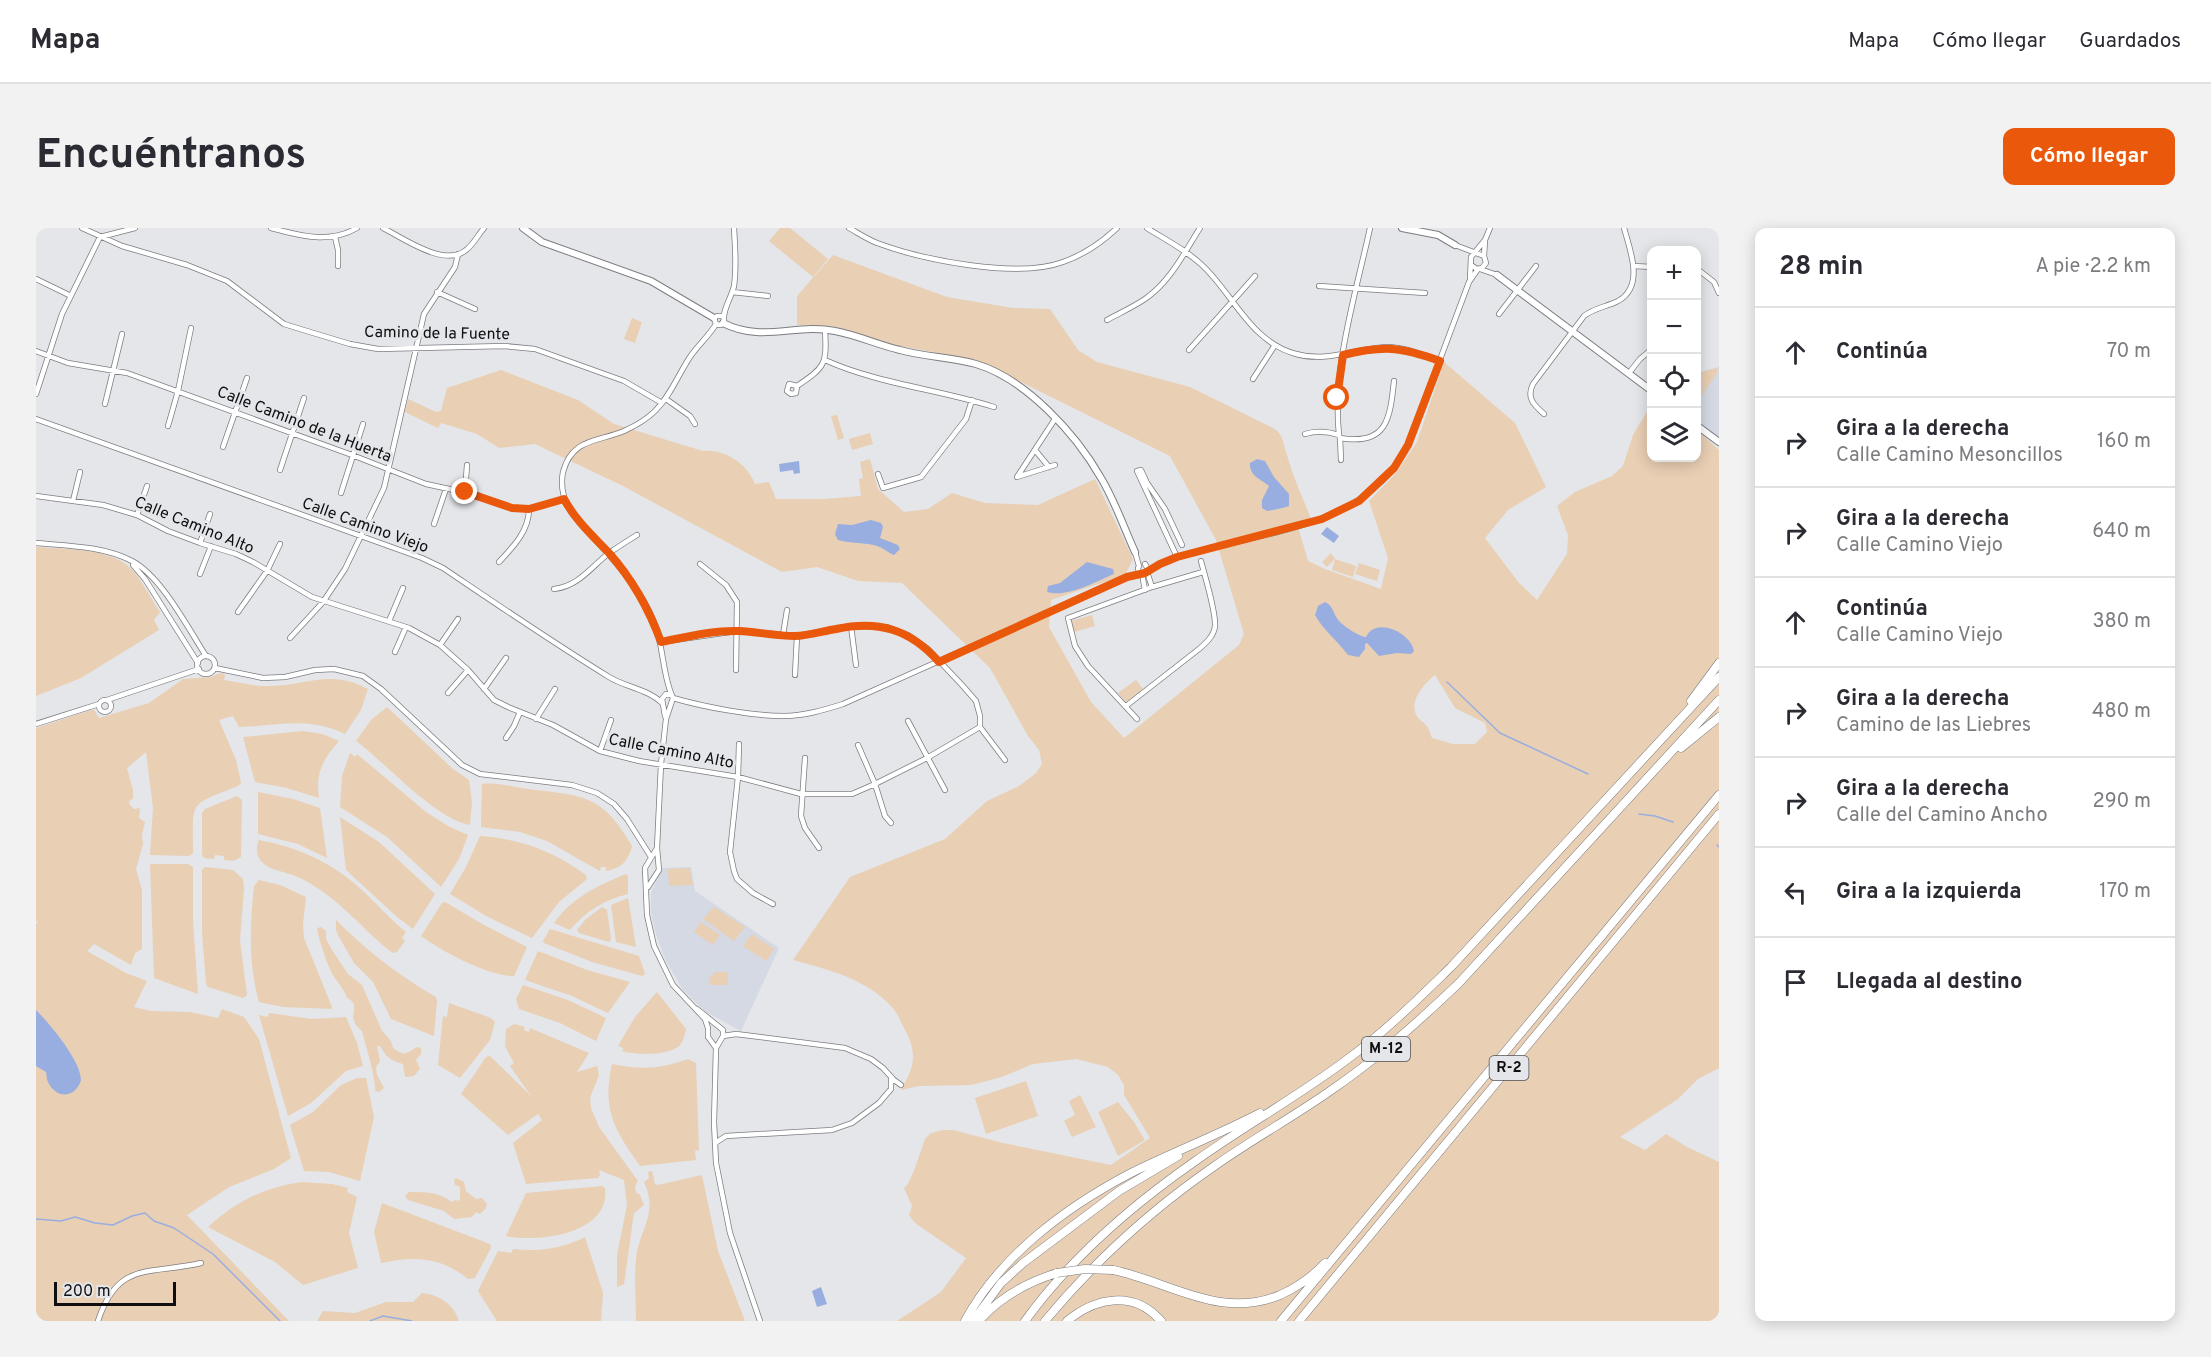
<!DOCTYPE html>
<html lang="es">
<head>
<meta charset="utf-8">
<style>
  body { margin:0; font-family:Overpass,sans-serif; background:#f2f2f3; color:#2b2b33 }
  .controls { position:absolute; right:18px; top:18px; display:grid; overflow:hidden; border-radius:12px; box-shadow:0 3px 15px #0003 }
  .controls button { width:54px; height:54px; display:grid; place-items:center; padding:0; border:0; border-bottom:2px solid #e1e1e2; background:#fff; color:#2b2b33; font:30px sans-serif }
  .scale { position:absolute; left:18px; bottom:15px; width:122px; box-sizing:border-box; padding-left:6px; border:3px solid #0f0f11; border-top:0; font-size:16px; line-height:21px; white-space:nowrap; color:#0f0f11; -webkit-text-stroke:4px #e4e6e9; paint-order:stroke }
  .stop { position:absolute; width:18px; height:18px; margin:-14px; border:4px solid #ea580c; border-radius:50%; background:#fff }
  .stop.end { background:#ea580c; border-color:#fff; box-shadow:0 2px 6px #0008 }
  .list { margin:0; padding:0; list-style:none }
  h2 { display:flex; justify-content:space-between; align-items:center; height:78px; margin:0; padding:0 24px; font-size:26px }
  h2 small { font-size:20px; font-weight:400; color:#7c7c81 }
  .list li { display:grid; grid-template-columns:39px 1fr auto; gap:18px; align-items:center; box-sizing:border-box; height:90px; padding:0 24px; border-top:2px solid #e1e1e2 }
  .list b { display:block; font-size:22px; white-space:nowrap }
  .list p { margin:0; font-size:20px; white-space:nowrap; color:#7c7c81 }
  .list em { font-size:20px; font-style:normal; color:#7c7c81 }
  .icon { flex:none; width:33px; height:33px; fill:none; stroke:currentColor; stroke-width:2; stroke-linecap:round; stroke-linejoin:round }
  .map { position:relative; flex:none; width:1683px; height:1093px; overflow:hidden; border-radius:12px }
  header { display:flex; align-items:center; gap:36px; box-sizing:border-box; height:84px; padding:0 30px; background:#fff; border-bottom:2px solid #e1e1e2 }
  header strong { font-size:28px }
  nav { display:flex; gap:33px; margin-inline-start:auto; font-size:21px }
  .intro { display:flex; align-items:center; justify-content:space-between; box-sizing:border-box; height:144px; padding:0 36px }
  h1 { margin:0; font-size:42px }
  .button { padding:15px 27px; border-radius:12px; background:#ea580c; color:#fff; font-size:21px; font-weight:700 }
  main { display:flex; gap:36px; padding:0 36px }
  aside { flex:1; background:#fff; border-radius:12px; box-shadow:0 3px 15px #0003 }
  .map>svg:first-child { display:block }
  .built { fill:#d4d9e3 }
  .green { fill:#e9cfb4; fill-rule:evenodd }
  .water { fill:#99aee0 }
  .lines { fill:none; stroke-linecap:round; stroke-linejoin:round }
  .stream { stroke:#99aee0; stroke-width:1.5 }
  .street-casing { stroke:#7b7d80; stroke-width:6 }
  .secondary-casing { stroke:#7b7d80; stroke-width:8 }
  .highway-casing { stroke:#7b7d80; stroke-width:9 }
  .street { stroke:#fff; stroke-width:4.5 }
  .secondary { stroke:#fff; stroke-width:6 }
  .highway { stroke:#fff; stroke-width:8 }
  .highway-bridge-casing { stroke:#7b7d80; stroke-width:9; stroke-linecap:butt }
  .highway-bridge { stroke:#fff; stroke-width:8 }
  .route { stroke:#ea580c; stroke-width:8 }
  .labels { text-anchor:middle; dominant-baseline:central; stroke-width:6; stroke-linejoin:round; paint-order:stroke }
  .shield { fill:#e4e6e9; stroke:#4f5052; stroke-width:1.5 }
  .shield-label { font-size:15px; font-weight:bold; fill:#0f0f11 }
  .street-label { font-size:16px; fill:#0f0f11; stroke:#e4e6e9 }
</style>
</head>
<body>
<header>
<strong>Mapa</strong>
<nav><a>Mapa</a><a>Cómo llegar</a><a>Guardados</a></nav>
</header>
<div class="intro"><h1>Encuéntranos</h1><a class="button">Cómo llegar</a></div>
<main>
<div class="map">
<svg width="1683" height="1093" viewBox="0 0 1683 1093">
  <rect width="100%" height="100%" fill="#e4e6e9"/>
  <path class="built" d="M1683,139V210L1661,193L1660,145Z
    M655,639L659,663L743,720L705,803L670,784L647,762L629,731L620,706L615,685V665L626,640Z"/>
  <path class="green" d="M744,0H754L792,31L777,49L733,13Z
    M797,27L911,69L977,80L1014,81L1042,122L1061,134L1154,159L1239,201C1248,208 1247,217 1251,227C1257,249 1267,270 1275,291L1261,295L1272,333L1289,341L1345,361L1352,330L1333,273L1360,245L1381,214L1408,134L1479,195L1510,259L1472,282L1449,310L1483,355L1501,372L1531,326L1532,307L1521,278L1539,264L1576,248L1587,238L1597,207L1615,177L1616,230H1660L1661,202L1683,222V840L1662,851L1642,871L1584,909L1609,922L1630,906L1651,919L1683,934V1093H861L905,1064L930,1030L879,995L873,987L876,978L868,960L872,956L879,940L889,911L895,905L907,902H917L967,915L1075,937L1114,910L1088,867V857L1082,847L1072,839L1040,831L997,836L966,849L935,857L883,858L865,862C878,840 882,826 869,802C865,794 861,784 855,778C830,751 791,741 757,732L814,649L909,611L951,573L983,558L1000,545L1006,536L1003,522L992,508L954,440L866,355L822,353L781,339L746,344L587,258L499,216L463,220L441,206L405,195L402,200L369,184L372,171L400,184L405,183L411,160L465,142L542,172L578,196L667,223C688,220 712,236 719,256L733,254L740,271H788L825,268L823,251L827,250L824,234L834,231L842,261L868,284L892,281L916,265L949,275L1002,277L1059,251L1097,331L1089,347L1015,372L1013,399L1055,474L1088,510L1203,417L1208,406L1180,312L1134,228L941,132L858,117L795,98L761,97V68ZM1399,447L1419,480L1449,495L1451,504L1439,516H1417L1396,510C1394,505 1393,500 1389,496C1387,494 1384,492 1382,490C1371,474 1388,456 1399,447Z
    M596,90L606,94L599,115L588,111Z
    M1681,140L1682,144L1661,174V145Z
    M801,187L808,210L802,212L795,188Z
    M834,205L837,216L816,222L813,211Z
    M0,319C26,321 71,320 92,338C105,349 114,370 124,384L118,392L123,402L45,450L0,468Z
    M1295,325L1299,331L1320,338L1317,349L1296,342L1299,331L1291,339L1286,334Z
    M1323,335L1344,342L1341,353L1319,346Z
    M1056,387L1059,398L1038,404L1035,393Z
    M184,445L189,446L188,452C203,454 219,459 235,458C272,457 295,441 332,461L325,482L309,506C272,488 242,498 203,499L197,488L183,492L200,532L205,555L202,558C152,578 157,571 157,625L153,628L114,627L117,580L110,524L91,540L97,562V571L94,572L93,576L98,581L104,580L103,590L109,594L106,606L107,616L100,641L106,662V721L99,725L95,737L58,716L51,723L90,745L111,753L98,779L115,783L154,784L182,790L186,781L208,789L223,811L255,930L238,941L193,959L151,987L253,1093H0V696L2,694L0,693V500L55,482H58L63,490L113,475L147,451L175,449Z
    M1100,452L1107,461L1090,474L1082,465Z
    M351,479L417,541L433,552L436,574L434,597C399,591 350,535 320,513L335,492Z
    M267,503L286,506L303,513C287,531 279,545 283,570L251,560L219,554L207,509Z
    M314,525L319,529L321,526L327,531L390,584L412,598L432,607L423,631L405,659L351,609L304,579L306,548Z
    M446,556C460,554 478,559 492,561C548,568 566,566 596,618C592,633 586,640 570,643V639H565L564,643L562,642L511,613L484,604L445,599Z
    M222,564L257,571L284,580L291,630L262,616L222,606Z
    M201,568L206,572L205,629L198,633L188,632V628L179,627L178,631L168,630L166,626V585L169,581Z
    M304,589L343,614L399,666L377,701L361,689L310,642Z
    M444,608C485,611 517,623 550,647L551,651L523,674L496,710L452,689L414,666L430,639Z
    M223,612C262,619 297,635 326,662C341,676 354,691 370,704L366,710L369,713L361,724L357,725L350,720C321,695 299,667 264,650C253,644 233,643 225,633C220,627 220,618 223,612Z
    M114,636H152L157,639V694L162,766L118,750Z
    M169,639L197,642L207,651L208,660L204,712L211,767L207,770L172,759L170,756L166,705V642Z
    M654,640L657,657L633,658L632,641Z
    M590,646L592,648V666C568,672 550,683 534,702L518,695C537,669 561,658 590,646Z
    M223,652L244,657L270,669L267,696L268,710L296,779L295,781L247,779L223,774C212,734 214,698 218,658Z
    M592,670L600,719L580,714L575,677Z
    M409,674L448,697L491,719L478,748C454,749 405,723 385,708L406,675Z
    M566,679L571,682L575,711L573,714L543,705L541,702L550,691Z
    M678,679L709,699L698,713L667,691Z
    M300,692C331,723 362,747 400,769L401,773L398,808L355,791L337,754L318,735L303,709L300,702Z
    M665,694L684,707L677,717L658,704Z
    M285,699L290,703V711L296,722L312,746L326,757L346,803L355,813L357,820C370,829 369,826 381,819L385,820V826L380,832L384,841L378,848L369,849L367,836C355,833 350,829 344,818H341L344,833L340,839L341,847L348,860L343,864L339,863C341,855 329,814 326,803C307,788 328,778 311,770C308,762 304,757 299,750C292,740 283,712 281,700Z
    M514,701L603,728L609,746L606,748L556,734L508,715L507,713Z
    M716,706L738,721L730,733L707,718Z
    M502,723L551,742L594,754L572,785L536,768L489,752Z
    M679,744H692V757H673V751Z
    M487,757L532,772L570,790L560,813L524,795L483,781L480,771Z
    M621,764L650,801C649,806 647,815 643,818C631,828 600,827 586,823L587,820L582,818L599,789Z
    M413,775L455,790L459,794L454,812L424,850L402,837L407,788L411,789Z
    M233,785L276,791L310,789L321,815L327,838L310,843L275,875L252,888L223,787L232,789Z
    M478,796L489,799L488,802L493,804L494,800L553,825L541,844L561,838L563,847L554,870L555,880L563,899L602,953L599,958L600,964L604,967L608,977L598,985L588,1056L581,1059V1027L591,977L588,952L563,942L564,947L562,950L490,956L477,915L506,892L502,886L472,907L425,866L450,829L454,828L495,868L474,838L478,835L469,818L470,801Z
    M652,831L660,835L663,922L659,923L660,932L604,938C578,901 566,882 576,836C603,842 626,841 652,831Z
    M321,850H330L338,889L324,953L293,944L268,943L254,897L277,884L305,857Z
    M990,853L1002,888L950,906L939,870Z
    M1044,867L1060,899L1036,909L1028,893L1039,887L1033,873Z
    M1082,874L1098,894L1109,912L1082,928L1062,884Z
    M616,943L619,956L622,957L666,947L682,1023L709,1093H600C600,1073 598,1051 600,1031C603,1001 623,986 608,954L613,950L612,944Z
    M420,950L428,954L430,963L440,971L446,970L451,976L450,980L444,986L440,984L436,989L418,991L408,983L372,972L369,968L373,964C389,964 403,964 416,974L420,972L424,973V959L419,957L418,952Z
    M266,954L296,956L312,960L311,964L321,969L313,1005L322,1040L267,1057L239,1034L172,999C199,974 229,959 266,954Z
    M566,958L569,960C575,1006 502,1015 470,1008L490,965Z
    M346,975L454,1016L455,1020L439,1050L432,1051C404,1028 378,1028 345,1035L338,1004Z
    M549,1009L567,1065L565,1093H461L442,1063L462,1023L475,1025L477,1021C503,1024 525,1021 549,1009Z
    M386,1065C403,1067 418,1076 423,1093H281L287,1083L319,1085L350,1074H377Z"/>
  <path class="water" d="M1221,231L1229,233L1238,249L1253,266V278C1252,279 1233,283 1231,283L1226,280V272L1233,258C1225,251 1213,248 1214,235Z
    M763,233L764,245L758,246L757,242L744,244L743,236Z
    M835,292L845,295L847,299L844,310L862,317L864,321L858,327C852,325 848,320 841,318C829,314 815,316 802,312L799,306L802,296L816,297Z
    M1291,299L1303,308L1298,315L1285,306Z
    M1051,334L1077,341L1078,346C1059,354 1031,370 1011,364L1012,358L1024,355Z
    M1289,374C1298,378 1297,387 1304,394C1309,399 1324,409 1330,409C1340,388 1375,405 1378,423L1375,426L1361,425L1343,428L1331,415L1329,416V421L1323,429L1312,427C1301,412 1288,403 1279,387L1282,378Z
    M0,782C14,796 45,833 45,852C39,871 20,871 12,854C10,850 11,847 10,844L0,838Z
    M785,1059L791,1076L781,1079L776,1063Z"/>
  <g class="lines">
    <path class="stream" d="M1411,454L1464,505L1552,546
      M1603,586L1619,588L1637,594
      M1681,617L1683,619
      M0,991L25,993L39,989L59,995L77,997L96,988L109,985L118,993L138,1000L177,1026L244,1093
      M334,1093L347,1088L376,1093"/>
    <g class="street-casing">
      <path id="street" d="M46,0L86,18L151,37L191,53L248,96L274,104L314,116L342,121L468,118L499,121L588,153L626,175
        M235,0C265,8 293,16 321,0
        M347,0C367,10 409,40 430,22C437,17 442,7 448,0
        M813,0C822,5 831,11 841,15C887,32 981,51 1027,34C1047,27 1065,15 1081,0
        M1111,0C1130,12 1152,23 1168,39C1198,68 1215,114 1260,126C1291,135 1320,120 1351,119C1369,119 1387,127 1404,133
        M299,9L302,22V38
        M1419,17L1448,28L1450,35L1446,40L1441,41L1435,37
        M1448,28L1449,12L1454,0
        M1598,38L1616,39
        M1660,40L1678,54L1683,65
        M1444,41L1461,47
        M0,51L33,67
        M1434,51L1435,29L1449,12
        M1283,58L1389,65
        M401,64L439,81
        M696,64L732,68
        M1463,86L1500,38
        M686,88H681L678,90L680,96L685,97L688,94C686,82 695,71 698,58C701,38 699,20 698,0
        M1071,92C1084,85 1097,79 1109,71C1134,54 1148,25 1164,0
        M1153,122L1219,48
        M0,123L32,135L91,145L316,227L390,256L441,267L476,280L493,281L528,271
        M789,132C842,156 902,161 958,179
        M1593,145L1604,131L1616,121
        M1217,151L1239,117
        M761,158L753,156L751,163L755,166L760,165L761,158C789,139 791,137 789,102
        M0,166L26,86L64,9L99,0
        M630,171L654,188L659,196
        M69,176L86,106
        M1508,186C1498,177 1490,170 1497,156L1548,88C1558,80 1570,79 1582,73C1609,58 1594,22 1588,0
        M0,191L386,330L407,340C462,377 516,414 573,449C589,459 612,461 626,475
        M132,198L142,163L155,100
        M1269,206C1281,202 1291,203 1303,207L1304,210C1351,218 1354,191 1358,153
        M1303,207C1296,140 1320,65 1334,0
        M1304,210L1305,232
        M187,219L211,150
        M999,222L1013,239
        M1019,237L981,249L1019,191
        M244,242L268,170
        M842,246L847,260L885,249L930,191L936,172
        M429,264L431,237
        M305,265L327,196
        M0,268L67,277L101,287L132,303L164,315L200,326L217,334L276,369L373,400L404,417L432,442L458,472L472,479L517,497L564,523L603,533L702,549L765,566H816L839,556L891,530L944,499V488L940,473L926,457L892,421L872,407L851,399L815,398L761,408L701,403L625,414
        M37,273L44,244
        M101,287L111,258
        M398,296L410,261
        M0,315C32,318 67,318 96,333C125,348 152,400 170,428
        M164,315L174,286
        M1099,324L1103,338
        M1141,329L1101,243L1105,242L1111,255L1129,281L1146,317
        M463,334C477,319 493,303 493,281
        M664,336L690,357L701,374L700,442
        M97,337L109,351L162,435
        M1102,340L1103,345H1109L1112,341L1109,336
        M1112,343C1131,330 1154,326 1176,320C1240,303 1314,295 1357,241C1363,234 1367,225 1372,217L1433,54L1442,41
        M1111,344L1116,359
        M164,346L175,318
        M1106,346L1109,362
        M518,361C543,358 555,339 573,325C582,319 591,313 601,307
        M202,384L231,343L244,316
        M353,393L367,360
        M815,398L820,437
        M747,407L751,382
        M254,410L287,374L309,341L348,260L388,86L419,39L422,26
        M404,417L422,391
        M359,424L370,399
        M161 437a9 9 0 1 1 18 0a9 9 0 1 1-18 0Z
        M179,440L227,450L249,449L279,442L298,441L327,448L345,461L426,537L444,546L536,557L561,565L578,576L591,591L615,629
        M759,447L761,408
        M448,461L470,430
        M412,465L432,442
        M637,470C668,479 716,488 748,488C768,488 788,482 807,476L1091,349L1105,346
        M637,470C626,447 628,418 618,394C600,349 564,320 535,284C527,271 524,259 527,244C536,210 562,214 588,203C599,198 611,191 619,183C635,167 642,147 654,129C662,117 673,108 680,96
        M63 478a6 6 0 1 1 12 0a6 6 0 1 1-12 0Z
        M71,472L163,441
        M1090,478L1163,421C1170,415 1178,408 1179,398C1180,383 1169,349 1165,333
        M629,488L626,471L630,466L635,467
        M500,491L519,461
        M1101,491L1052,438L1039,418L1032,390L1116,359L1167,344
        M872,493L909,562
        M0,496L63,476
        M944,499L969,532
        M470,510L478,498L484,484
        M703,516L702,549L694,624L698,643L701,651L717,665L737,676
        M822,517L839,556L849,588L855,595
        M564,523L575,492
        M769,530L765,588L769,600L783,620
        M621,620L609,640L611,687L618,718L637,757L669,791L672,800V809L680,820
        M612,659L623,642L621,620L625,536L630,491L637,470
        M661,781L687,802V808L680,820L678,894L680,935L694,1005L724,1093
        M687,808L700,806L809,820L835,831L847,840L858,852L865,857
        M679,915L690,908L796,902L816,895L843,875L855,861V850
        M62,1093C82,1032 114,1047 165,1035"/>
    </g>
    <g class="secondary-casing">
      <path id="secondary" d="M487,0L506,14L615,53L678,90
        M1366,0L1402,7L1419,17
        M1461,47L1616,163
        M687,95C726,115 760,95 799,103C821,107 842,117 864,122C889,129 915,129 940,136C990,151 1040,206 1065,250C1079,273 1088,300 1099,324
        M1660,197L1683,214"/>
    </g>
    <g class="highway-casing">
      <path id="highway" d="M1655,473L1683,435
        M1645,520L1683,489
        M1077,1042C1135,1054 1184,1092 1244,1067C1262,1059 1276,1049 1289,1035
        M929,1093C964,1028 1030,979 1095,945C1137,924 1182,907 1224,885
        M937,1093L965,1055L987,1035L1083,963L1142,928
        M943,1093C964,1069 992,1054 1021,1045
        M989,1093C1034,1031 1095,978 1158,934C1208,898 1263,868 1313,830C1350,803 1382,771 1415,739L1683,449
        M1009,1093C1058,1034 1116,981 1180,937C1217,911 1257,889 1294,863C1341,831 1382,794 1423,755L1683,472
        M1031,1093C1060,1069 1098,1062 1125,1093
        M1245,1093L1683,567
        M1263,1093L1683,586"/>
    </g>
    <use href="#street" class="street"/>
    <use href="#secondary" class="secondary"/>
    <use href="#highway" class="highway"/>
    <g class="highway-bridge-casing">
      <path id="highway-bridge" d="M1021,1045L1049,1041L1077,1042"/>
    </g>
    <use href="#highway-bridge" class="highway-bridge"/>
  </g>
  <g class="lines">
    <path class="route" d="M429,264L476,280L493,281L528,271C540,293 557,308 573,325C597,352 613,381 625,414C650,409 678,402 703,403C722,404 740,408 759,408C772,408 787,403 800,401C842,392 874,401 903,434L1091,349L1109,345L1124,336L1141,329L1286,291L1323,273L1358,240L1372,217L1404,133C1365,119 1348,117 1307,127L1301,170"/>
  </g>
  <g class="labels">
    <g class="shield">
      <rect x="1326" y="809" width="48" height="24" rx="4.5"/>
      <rect x="1453.5" y="828" width="39" height="24" rx="4.5"/>
    </g>
    <g class="shield-label">
      <text x="1350" y="821">M-12</text>
      <text x="1473" y="840">R-2</text>
    </g>
    <g class="street-label">
      <text transform="translate(401 106) rotate(1)">Camino de la Fuente</text>
      <text transform="translate(268 197) rotate(21)">Calle Camino de la Huerta</text>
      <text transform="translate(158 298) rotate(22)">Calle Camino Alto</text>
      <text transform="translate(329 298) rotate(20)">Calle Camino Viejo</text>
      <text transform="translate(635 524) rotate(11)">Calle Camino Alto</text>
    </g>
  </g>
</svg>
<div class="controls">
<button>+</button>
<button>−</button>
<button><svg class="icon" aria-label="locate" viewBox="0 0 24 24"><circle cx="12" cy="12" r="6"/><path d="M12 2v4M12 18v4M2 12h4M18 12h4"/></svg></button>
<button><svg class="icon" aria-label="layers" viewBox="0 0 24 24"><path d="M12 4l9 5-9 5-9-5zM3 14l9 5 9-5"/></svg></button>
</div>
<div class="scale">200 m</div>
<div class="stop" style="left:1301px;top:170px"></div>
<div class="stop end" style="left:429px;top:264px"></div>
</div>
<aside>
<h2>28 min<small>A pie · 2.2 km</small></h2>
<ul class="list">
<li><svg class="icon" aria-label="ahead" viewBox="0 0 24 24"><path d="M12 20V5M6 11l6-6 6 6"/></svg><div><b>Continúa</b></div><em>70 m</em></li>
<li><svg class="icon" aria-label="right" viewBox="0 0 24 24"><path d="M7 20v-9h11M14 6l5 5-5 5"/></svg><div><b>Gira a la derecha</b><p>Calle Camino Mesoncillos</p></div><em>160 m</em></li>
<li><svg class="icon" aria-label="right" viewBox="0 0 24 24"><path d="M7 20v-9h11M14 6l5 5-5 5"/></svg><div><b>Gira a la derecha</b><p>Calle Camino Viejo</p></div><em>640 m</em></li>
<li><svg class="icon" aria-label="ahead" viewBox="0 0 24 24"><path d="M12 20V5M6 11l6-6 6 6"/></svg><div><b>Continúa</b><p>Calle Camino Viejo</p></div><em>380 m</em></li>
<li><svg class="icon" aria-label="right" viewBox="0 0 24 24"><path d="M7 20v-9h11M14 6l5 5-5 5"/></svg><div><b>Gira a la derecha</b><p>Camino de las Liebres</p></div><em>480 m</em></li>
<li><svg class="icon" aria-label="right" viewBox="0 0 24 24"><path d="M7 20v-9h11M14 6l5 5-5 5"/></svg><div><b>Gira a la derecha</b><p>Calle del Camino Ancho</p></div><em>290 m</em></li>
<li><svg class="icon" aria-label="left" viewBox="0 0 24 24"><path d="M17 20v-9H6M10 6l-5 5 5 5"/></svg><div><b>Gira a la izquierda</b></div><em>170 m</em></li>
<li><svg class="icon" aria-label="arrive" viewBox="0 0 24 24"><path d="M6 21V4h12l-3 4 3 4H6"/></svg><div><b>Llegada al destino</b></div></li>
</ul>
</aside>
</main>
</body>
</html>
